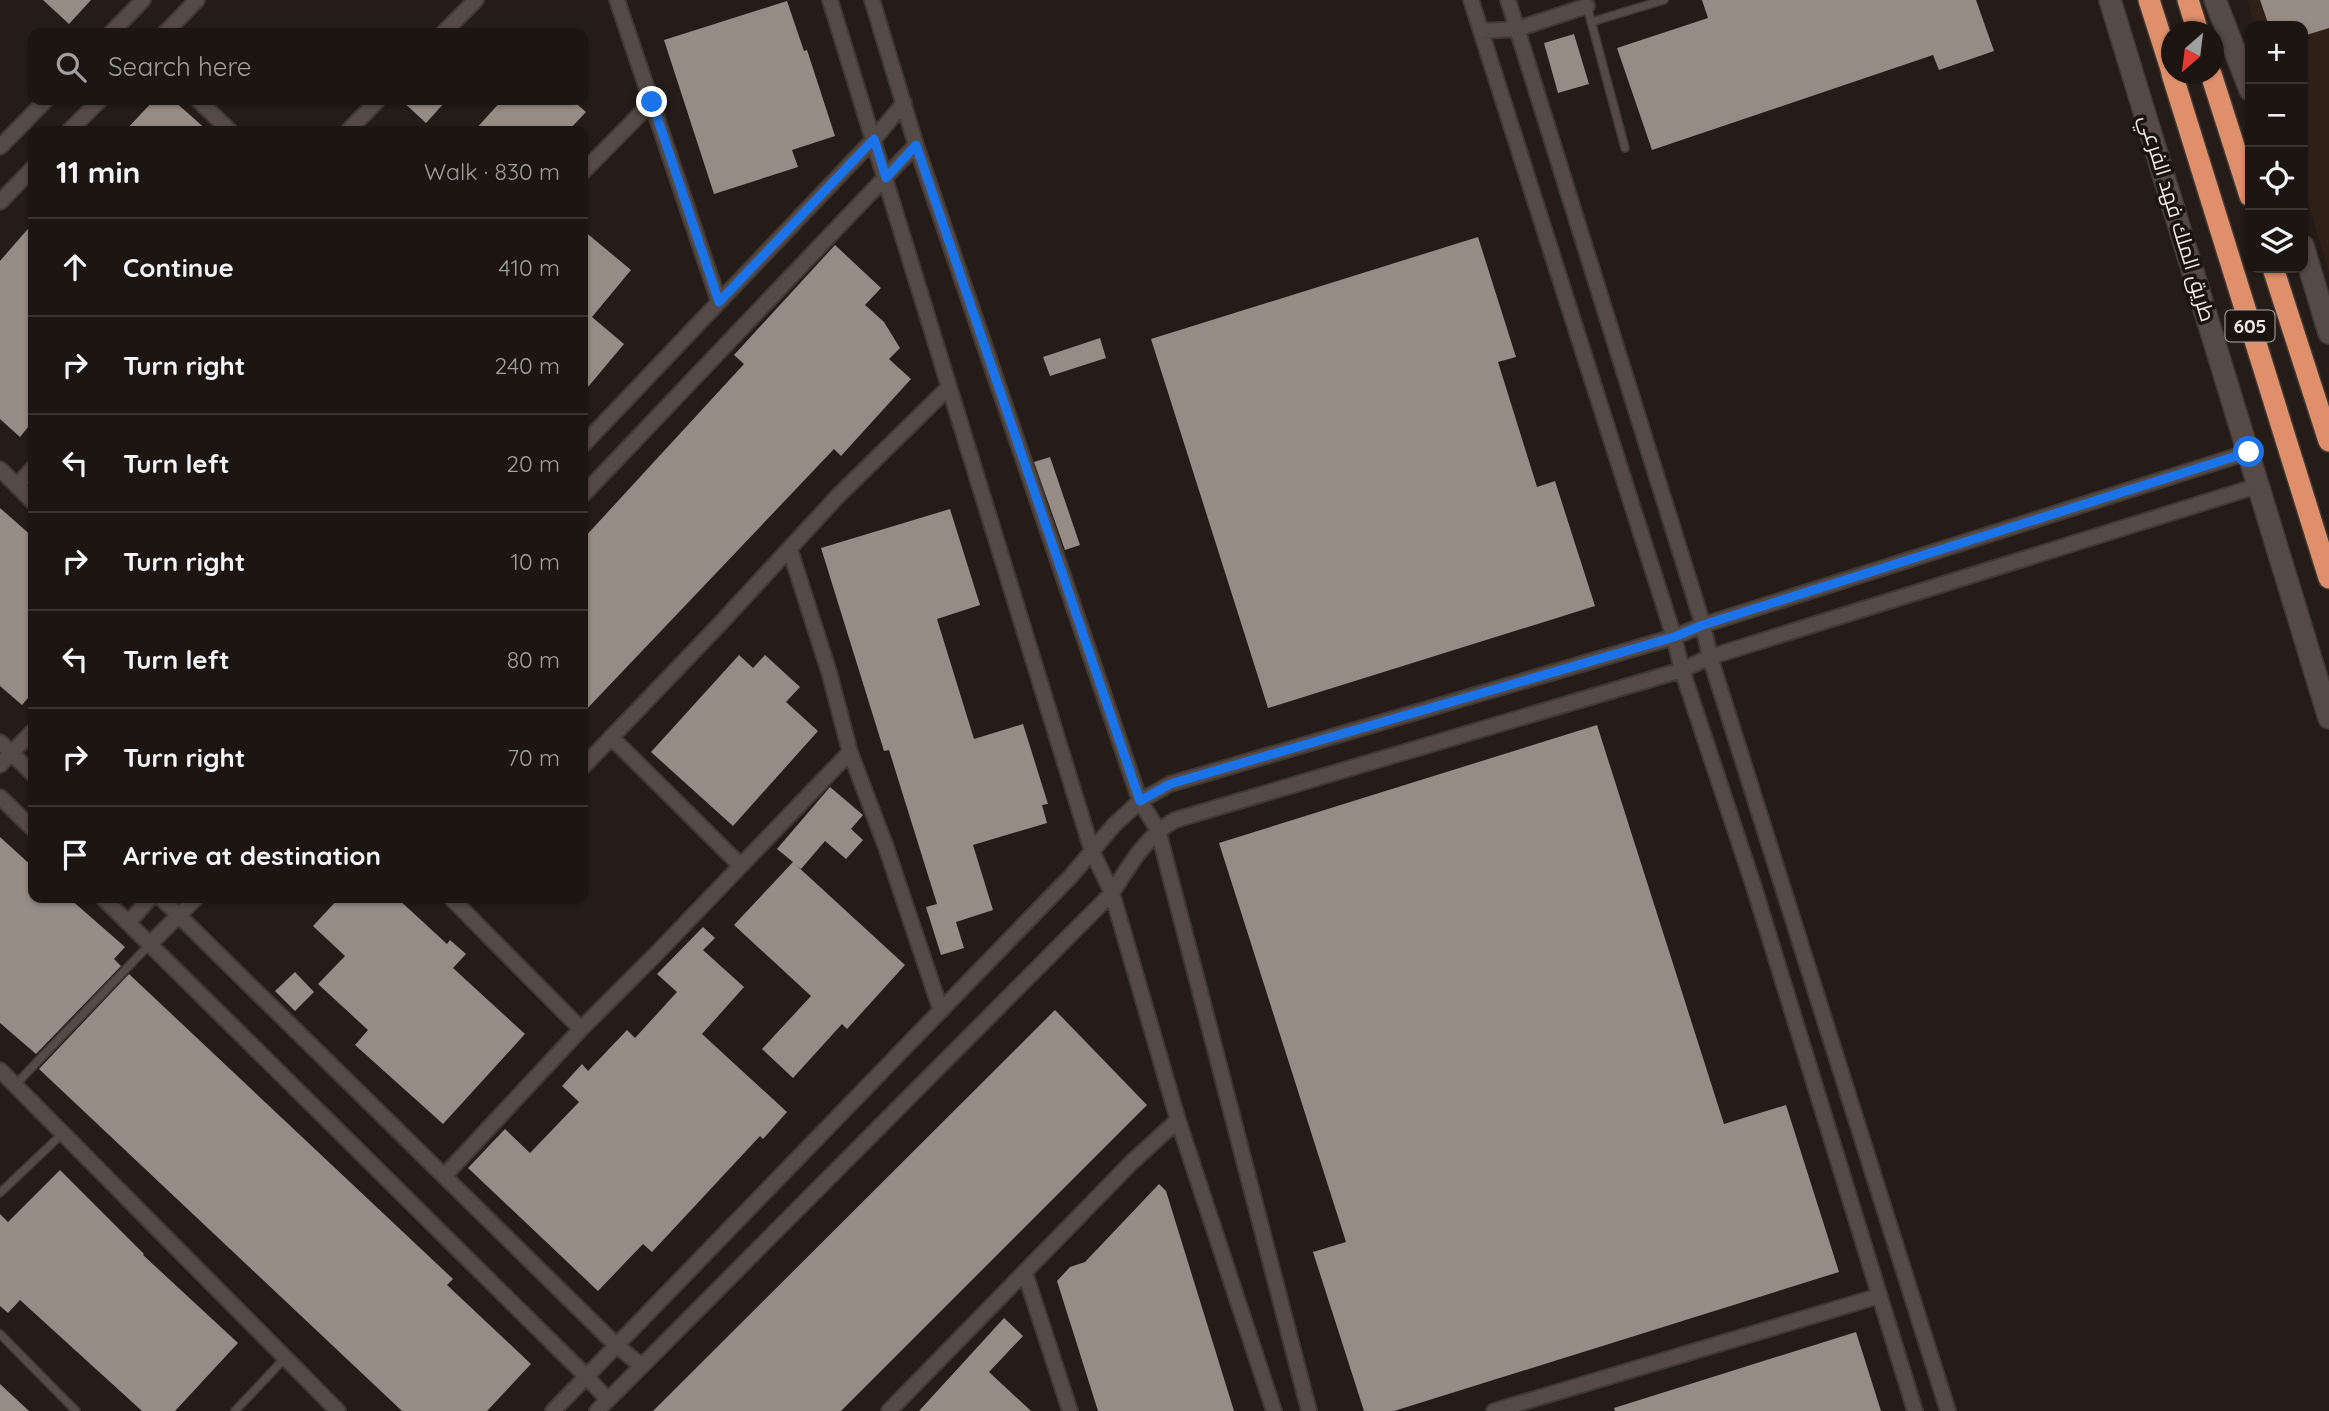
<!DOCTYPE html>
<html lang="en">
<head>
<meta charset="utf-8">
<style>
  body { margin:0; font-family:Quicksand,Cairo,sans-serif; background:#251e1a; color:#f1f3f6 }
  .controls { position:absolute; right:21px; top:21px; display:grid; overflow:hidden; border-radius:14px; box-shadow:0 2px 5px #0004 }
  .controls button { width:63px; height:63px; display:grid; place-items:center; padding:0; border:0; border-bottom:2px solid #3a3431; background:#1c1511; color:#f1f3f6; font:35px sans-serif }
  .compass { position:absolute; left:2161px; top:21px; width:63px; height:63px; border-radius:50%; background:#1c1511; box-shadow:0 2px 5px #0004; rotate:208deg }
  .stop { position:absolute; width:21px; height:21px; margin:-16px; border:5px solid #1a73e8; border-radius:50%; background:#fff }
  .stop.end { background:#1a73e8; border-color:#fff; box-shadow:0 2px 7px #0008 }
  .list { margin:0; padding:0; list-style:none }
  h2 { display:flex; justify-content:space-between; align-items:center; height:91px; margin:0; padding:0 28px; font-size:30px }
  h2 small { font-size:23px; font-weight:400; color:#a09f9f }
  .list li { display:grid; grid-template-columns:46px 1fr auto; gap:21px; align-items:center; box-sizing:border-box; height:98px; padding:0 28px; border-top:2px solid #3a3431 }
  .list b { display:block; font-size:26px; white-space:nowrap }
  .list em { font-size:23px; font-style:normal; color:#a09f9f }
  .icon { flex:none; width:38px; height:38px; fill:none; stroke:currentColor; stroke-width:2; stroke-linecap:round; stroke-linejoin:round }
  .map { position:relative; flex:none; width:2329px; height:1411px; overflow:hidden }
  .search { position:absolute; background:#1c1511; box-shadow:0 2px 5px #0004; left:28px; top:28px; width:560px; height:77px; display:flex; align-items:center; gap:18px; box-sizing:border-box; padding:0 24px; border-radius:14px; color:#a09f9f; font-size:26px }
  .panel { position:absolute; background:#1c1511; box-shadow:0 2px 5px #0004; left:28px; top:126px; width:560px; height:777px; border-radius:14px }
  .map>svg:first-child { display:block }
  .built { fill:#302118 }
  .building { fill:#978b85 }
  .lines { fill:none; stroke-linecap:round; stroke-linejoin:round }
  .lane-casing { stroke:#403835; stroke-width:10 }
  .street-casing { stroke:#403835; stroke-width:18 }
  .secondary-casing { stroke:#403835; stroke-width:24 }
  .highway-casing { stroke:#403835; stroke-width:24 }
  .lane { stroke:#554a45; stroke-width:7 }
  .street { stroke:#554a45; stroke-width:14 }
  .secondary { stroke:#554a45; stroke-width:21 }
  .highway { stroke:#df906b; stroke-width:21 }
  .route { stroke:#1a73e8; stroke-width:9 }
  .labels { text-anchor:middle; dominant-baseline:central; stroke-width:7; stroke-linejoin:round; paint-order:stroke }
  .shield { fill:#1b130e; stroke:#afa9a4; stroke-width:2 }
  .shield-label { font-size:19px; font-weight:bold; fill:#efe9e5 }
  .street-label { font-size:21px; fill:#efe9e5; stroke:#1b130e }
</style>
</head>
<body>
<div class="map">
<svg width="2329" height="1411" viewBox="0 0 2329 1411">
  <rect width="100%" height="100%" fill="#251c17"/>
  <path class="built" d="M2247,0H2329V273L2303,185V26H2255Z"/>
  <path class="building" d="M43,0H91L69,24Z
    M1702,0H1976L1994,51L1939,70L1933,55L1652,150L1617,48L1708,18Z
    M2260,0H2329V28L2303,36V26H2269Z
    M787,1L804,51L807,50L835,136L792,150L798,167L714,194L664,40Z
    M1574,34L1589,84L1558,93L1544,43Z
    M154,100H173L208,131H125Z
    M401,100H447L426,123Z
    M502,100H572L586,112L568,131H474Z
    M33,223V421L20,437L0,419V261Z
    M583,230L631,270L592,317L624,344L583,393Z
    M1478,237L1516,357L1498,362L1537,487L1555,481L1595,606L1268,708L1151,339Z
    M835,245L881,288L865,305L884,322L900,348L889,359L911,379L841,456L834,449L583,713V539L744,364L734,355Z
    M1100,338L1106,358L1050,376L1043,357Z
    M1050,457L1080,545L1065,550L1034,462Z
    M0,508L33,537V692L22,705L0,686Z
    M950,509L980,605L937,619L974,739L1023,724L1048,804L1042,805L1047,823L973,845L993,910L956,922L964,948L941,955L926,907L937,904L889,750L884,751L821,548Z
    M739,655L753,668L765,655L800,687L786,702L818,731L733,826L651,752Z
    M1597,725L1724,1124L1786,1105L1839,1272L1394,1411H1364L1313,1252L1346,1242L1219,843Z
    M830,787L863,815L851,829L863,840L846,859L825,841L801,869L795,864L905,965L847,1029L842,1024L793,1078L762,1049L811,996L734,925L793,862L777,849Z
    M0,837L33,867V898H69L125,947L114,959L121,966L36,1054L0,1023Z
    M339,898H397L447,944L450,940L466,954L453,968L525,1034L443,1124L355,1045L368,1030L318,984L345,956L313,926Z
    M703,927L715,938L703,950L744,987L702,1034L787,1112L763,1139L760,1136L652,1252L643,1244L598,1291L468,1168L505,1129L530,1153L579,1102L562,1086L582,1064L588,1071L627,1030L635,1038L677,992L657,974Z
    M295,972L314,992L295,1011L275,991Z
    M129,974L453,1279L447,1285L531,1364L487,1411H402L39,1069Z
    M1055,1010L1147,1105L841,1411H653Z
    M60,1170L144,1254L143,1255L238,1343L175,1411H142L20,1300L8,1313L0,1306V1214L8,1222Z
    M1159,1184L1166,1191L1234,1411H1098L1057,1281L1070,1267L1085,1262Z
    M1004,1318L1023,1336L989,1372L1031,1411H919Z
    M1856,1332L1881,1411H1615L1614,1408Z
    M0,1384L29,1411H0Z"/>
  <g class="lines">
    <g class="lane-casing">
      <path id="lane" d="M1587,6L1625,148
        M1591,22L1664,0
        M15,1085L149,945
        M0,1193L63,1133
        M0,1334L76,1411
        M235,1411L285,1358"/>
    </g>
    <g class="street-casing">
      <path id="street" d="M617,0L719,302
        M830,0L1092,851L1112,893L1178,1120L1274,1411
        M872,0L916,145L1140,801L1158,830L1309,1411
        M1471,0L1674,637L1682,670L1753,884L1915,1411
        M1508,0L1703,625L1710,657L1948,1411
        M1481,31L1517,29L1587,6
        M111,33L143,0
        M165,33L197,0
        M443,33L476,0
        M198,100L230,131
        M69,131L100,100
        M348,131L378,100
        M0,147L46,100
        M583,172L652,102
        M0,202L33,168
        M583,445L874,139L904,103
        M0,469L33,502
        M17,486L33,468
        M583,495L916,145
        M790,550L829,672L850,752L886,847L941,1011
        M611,737L740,865
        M0,742L33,774
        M0,765L33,731
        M583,767L718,626L837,497L949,387
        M0,797L33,829
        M103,898L587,1377L608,1400
        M161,898L617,1346L642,1366
        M451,898L581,1029
        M128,923L150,898
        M149,945L196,898
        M0,1070L338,1411
        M444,1176L581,1029L657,953L850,752
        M1025,1273L1070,1411
        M553,1411L1071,876L1114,825L1140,801L1170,784L1674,637L1703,625L2249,452
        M597,1411L1112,893C1129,866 1146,836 1175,820L1682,670L1710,657L2257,486
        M889,1411L1132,1162L1178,1120
        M1494,1411L1879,1296"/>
    </g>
    <g class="secondary-casing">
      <path id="secondary" d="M2110,0L2329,718
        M2215,0L2250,90
        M2303,246L2329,333"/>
    </g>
    <g class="highway-casing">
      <path id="highway" d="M2149,0L2172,72
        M2188,0L2198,32
        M2172,74L2329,578
        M2211,74L2250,196
        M2273,268L2329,441"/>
    </g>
    <use href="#lane" class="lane"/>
    <use href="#street" class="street"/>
    <use href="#secondary" class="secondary"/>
    <use href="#highway" class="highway"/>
  </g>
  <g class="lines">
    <path class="route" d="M652,102L719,302L874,139L886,178L916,145L1140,801L1170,784L1674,637L1703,625L2249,452"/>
  </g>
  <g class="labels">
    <rect class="shield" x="2225.5" y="310.5" width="49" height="31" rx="5"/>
    <g class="shield-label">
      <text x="2250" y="326">605</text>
    </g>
    <g class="street-label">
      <text transform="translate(2178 218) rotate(73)">طريق الملك فهد الفرعي</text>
    </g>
  </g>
</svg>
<div class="controls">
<button>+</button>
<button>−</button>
<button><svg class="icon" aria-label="locate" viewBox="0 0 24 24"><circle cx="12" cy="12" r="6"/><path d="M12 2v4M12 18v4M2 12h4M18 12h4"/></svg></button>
<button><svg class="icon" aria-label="layers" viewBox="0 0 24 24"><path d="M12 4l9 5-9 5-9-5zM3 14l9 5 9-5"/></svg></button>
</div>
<svg class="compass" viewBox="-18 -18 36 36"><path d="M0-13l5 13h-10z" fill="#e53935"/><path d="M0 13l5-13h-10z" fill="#a09f9f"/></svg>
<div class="stop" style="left:2249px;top:452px"></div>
<div class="stop end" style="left:652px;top:102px"></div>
<div class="search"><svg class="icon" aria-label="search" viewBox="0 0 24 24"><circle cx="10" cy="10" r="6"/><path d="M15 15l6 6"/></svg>Search here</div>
<section class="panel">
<h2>11 min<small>Walk · 830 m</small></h2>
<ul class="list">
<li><svg class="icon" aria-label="ahead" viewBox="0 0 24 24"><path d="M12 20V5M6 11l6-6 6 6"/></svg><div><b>Continue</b></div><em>410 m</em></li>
<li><svg class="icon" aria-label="right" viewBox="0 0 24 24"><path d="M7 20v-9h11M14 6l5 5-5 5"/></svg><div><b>Turn right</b></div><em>240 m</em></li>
<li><svg class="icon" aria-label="left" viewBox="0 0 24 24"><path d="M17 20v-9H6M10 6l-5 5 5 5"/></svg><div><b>Turn left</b></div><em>20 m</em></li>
<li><svg class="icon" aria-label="right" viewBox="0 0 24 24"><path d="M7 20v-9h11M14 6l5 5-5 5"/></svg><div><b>Turn right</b></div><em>10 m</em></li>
<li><svg class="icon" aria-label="left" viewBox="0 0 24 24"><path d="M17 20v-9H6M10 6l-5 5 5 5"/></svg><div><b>Turn left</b></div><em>80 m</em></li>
<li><svg class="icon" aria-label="right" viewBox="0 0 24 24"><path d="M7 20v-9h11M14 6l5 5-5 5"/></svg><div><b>Turn right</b></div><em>70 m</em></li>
<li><svg class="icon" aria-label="arrive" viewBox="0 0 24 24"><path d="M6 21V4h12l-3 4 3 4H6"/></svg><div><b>Arrive at destination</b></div></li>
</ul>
</section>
</div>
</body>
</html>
